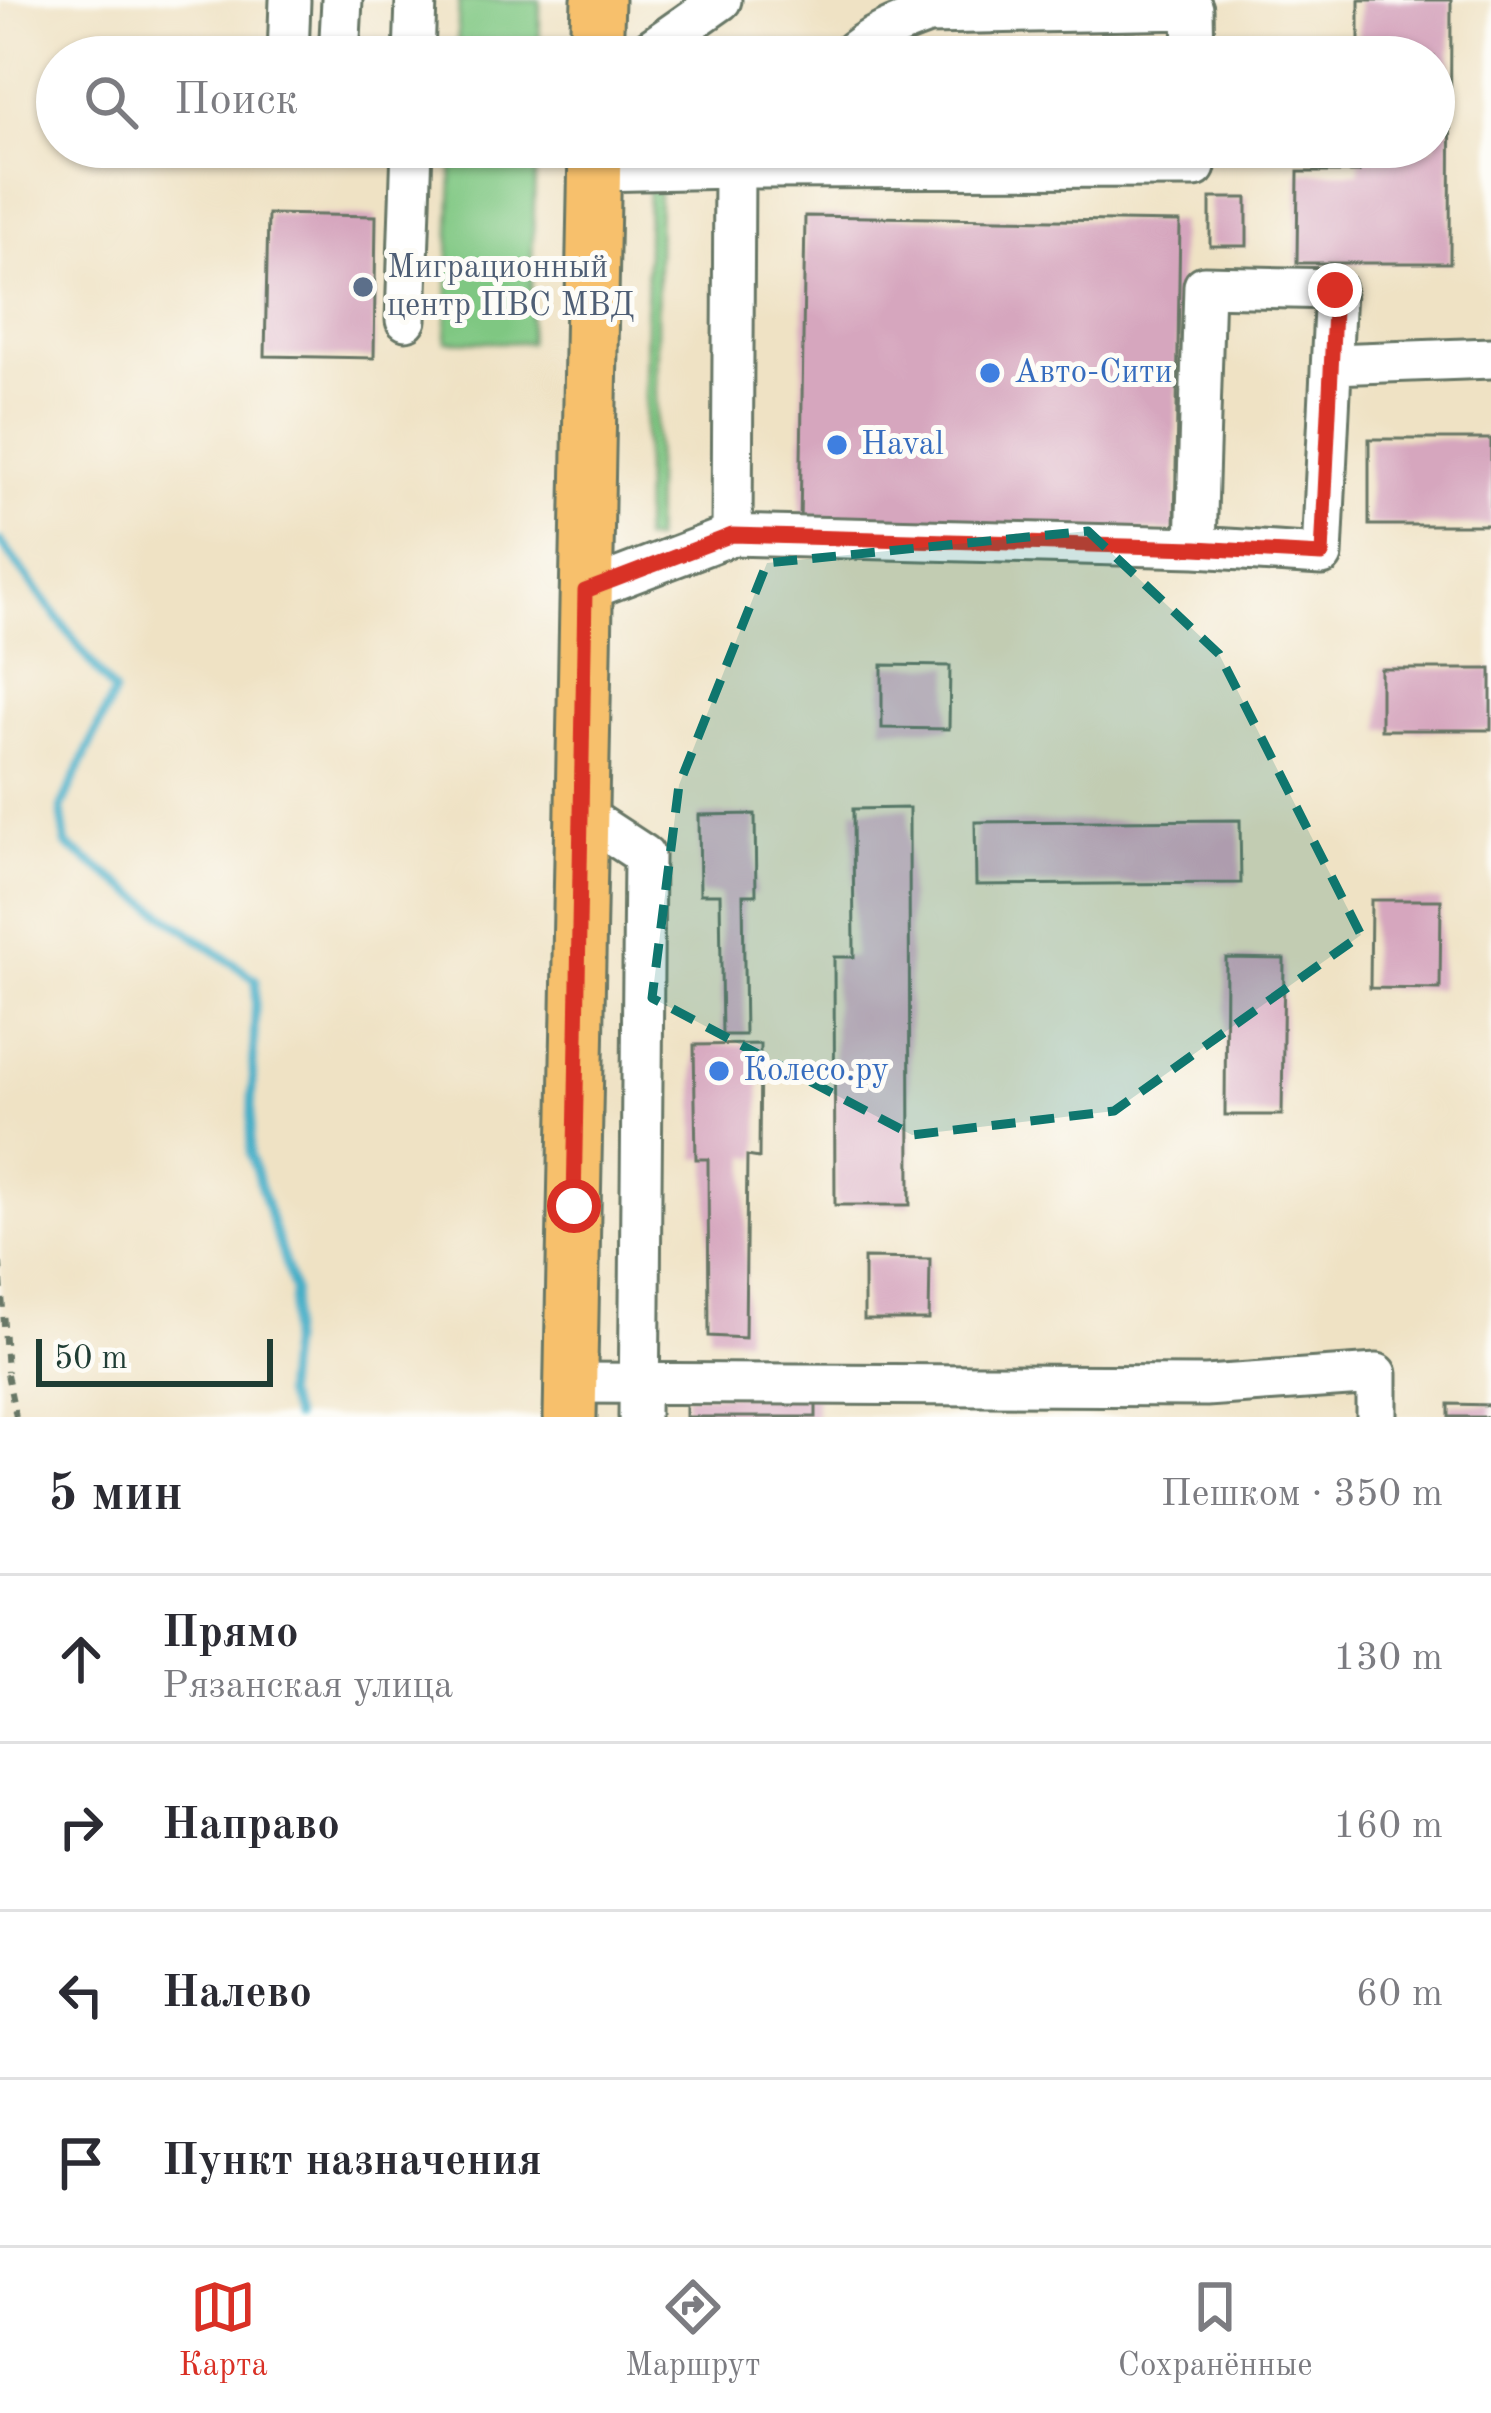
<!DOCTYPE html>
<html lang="ru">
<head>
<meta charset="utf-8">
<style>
  body { margin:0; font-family:"Old Standard TT",serif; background:#f7f7f7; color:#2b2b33 }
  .scale { position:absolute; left:36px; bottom:30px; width:237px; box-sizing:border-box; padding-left:12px; border:6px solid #1f3d34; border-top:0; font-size:33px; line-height:42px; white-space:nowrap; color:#1f3d34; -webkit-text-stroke:9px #fdfcf7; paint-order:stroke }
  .stop { position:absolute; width:36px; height:36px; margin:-27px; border:9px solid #d93025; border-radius:50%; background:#fff }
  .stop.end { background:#d93025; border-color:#fff; box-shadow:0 3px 12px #0008 }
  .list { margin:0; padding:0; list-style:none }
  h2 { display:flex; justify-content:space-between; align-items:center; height:156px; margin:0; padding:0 48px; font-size:51px }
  h2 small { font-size:39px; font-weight:400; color:#7c7c81 }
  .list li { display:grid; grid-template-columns:78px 1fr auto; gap:36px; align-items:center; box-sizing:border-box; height:168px; padding:0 48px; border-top:3px solid #e1e1e2 }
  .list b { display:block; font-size:45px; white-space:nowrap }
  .list p { margin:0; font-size:39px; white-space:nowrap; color:#7c7c81 }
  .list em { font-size:39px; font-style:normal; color:#7c7c81 }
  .icon { flex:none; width:66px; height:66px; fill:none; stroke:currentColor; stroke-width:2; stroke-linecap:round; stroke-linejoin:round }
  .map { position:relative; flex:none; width:1491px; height:1417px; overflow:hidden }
  .search { position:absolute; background:#fff; box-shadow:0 3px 9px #0004; left:36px; right:36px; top:36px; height:132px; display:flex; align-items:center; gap:30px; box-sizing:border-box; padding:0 42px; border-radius:66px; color:#7c7c81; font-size:45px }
  .sheet { height:828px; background:#fff }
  nav { display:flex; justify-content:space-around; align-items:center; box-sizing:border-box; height:168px; border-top:3px solid #e1e1e2; background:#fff; font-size:33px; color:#7c7c81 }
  nav a { display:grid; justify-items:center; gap:6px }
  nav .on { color:#d93025 }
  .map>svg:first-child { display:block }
  .green { fill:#7fc782; stroke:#4f825b; stroke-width:3 }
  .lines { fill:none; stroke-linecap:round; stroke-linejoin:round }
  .stream { stroke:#47afc7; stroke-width:9 }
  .building { fill:#d6a6be }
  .minor-casing { stroke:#687766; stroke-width:45 }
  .major-casing { stroke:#687766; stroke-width:57 }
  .path { stroke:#687766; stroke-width:6; stroke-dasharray:9 9; stroke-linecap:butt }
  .minor { stroke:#fff; stroke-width:39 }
  .major { stroke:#f7c06c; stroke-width:51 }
  .route { stroke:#d93025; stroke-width:15 }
  .marked { fill:#0f766e; fill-opacity:0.2; stroke:#0f766e; stroke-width:9; stroke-dasharray:24 15; stroke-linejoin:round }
  .service-dot { fill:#5c6f8a; stroke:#fdfcf7; stroke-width:4.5 }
  .shop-dot { fill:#3f7fe0; stroke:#fdfcf7; stroke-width:4.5 }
  .labels { text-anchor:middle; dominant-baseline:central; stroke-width:10; stroke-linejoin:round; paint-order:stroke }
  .service-label { font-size:33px; fill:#4e5e75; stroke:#fdfcf7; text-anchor:start }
  .shop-label { font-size:33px; fill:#366cbe; stroke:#fdfcf7; text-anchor:start }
</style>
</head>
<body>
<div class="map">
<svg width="1491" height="1417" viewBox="0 0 1491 1417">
  <rect width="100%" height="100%" fill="#fdfcf7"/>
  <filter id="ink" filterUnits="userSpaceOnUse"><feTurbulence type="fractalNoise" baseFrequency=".00833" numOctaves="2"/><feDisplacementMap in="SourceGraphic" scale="24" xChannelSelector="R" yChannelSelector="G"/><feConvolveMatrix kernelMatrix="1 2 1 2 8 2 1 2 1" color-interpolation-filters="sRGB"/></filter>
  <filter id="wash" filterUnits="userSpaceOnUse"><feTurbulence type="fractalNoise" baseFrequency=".004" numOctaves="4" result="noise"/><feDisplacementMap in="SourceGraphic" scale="48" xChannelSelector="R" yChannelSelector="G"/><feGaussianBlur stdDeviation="2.7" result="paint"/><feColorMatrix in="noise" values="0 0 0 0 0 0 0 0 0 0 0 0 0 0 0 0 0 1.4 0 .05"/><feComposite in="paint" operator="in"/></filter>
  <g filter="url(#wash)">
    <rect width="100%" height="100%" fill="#efe2c4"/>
    <path class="green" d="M459,0H540L539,57H457Z
      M453,147H536L529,343L446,341Z
      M648,181H659L654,541L643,540Z"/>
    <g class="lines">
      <path class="stream" d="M0,541L114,693L61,808L66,845L256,980L250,1154L294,1291L284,1394L294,1417"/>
    </g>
    <g id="blocks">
      <path class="building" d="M1359,0H1451L1450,263H1297L1298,172H1359V147H1434V57H1359Z
        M1210,198H1247V246H1210Z
        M268,214L376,216L374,358L265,356Z
        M805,216L1180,222L1175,531L800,525Z
        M1369,439H1491V525H1369Z
        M882,665L950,666L949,729L882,728Z
        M1381,669H1491V730H1381Z
        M909,808L910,1205H835L834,957H854L853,809Z
        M755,814L756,895H743L745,1035H722L720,894H700L699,815Z
        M1240,820L1241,883L976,885L975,822Z
        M1371,900H1441L1440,989L1370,988Z
        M1226,958L1284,959L1282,1115H1225Z
        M760,1044L759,1158L747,1156L745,1338L709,1336L708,1159H696L694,1045Z
        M864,1258L930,1259L929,1320H864Z
        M816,1394V1417H686V1395Z
        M1449,1404L1491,1405V1417H1449Z"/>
    </g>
  </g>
  <g filter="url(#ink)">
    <use href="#blocks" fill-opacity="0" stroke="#687766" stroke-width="3"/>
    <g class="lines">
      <g class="minor-casing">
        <path id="minor" d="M288,57L290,0
          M339,57L342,0
          M414,57L416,0
          M640,57L721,0
          M847,57C869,36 900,24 928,14L1193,9L1194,57
          M595,171L734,168L1195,167V147
          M406,320L412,147
          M1333,364L1491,358
          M732,535L734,168L751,151
          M585,591L732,535L1196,547L1204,286L1335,289L1322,555L1196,547
          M580,813L644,855L639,1417
          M571,1383L1206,1386L1377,1374V1417"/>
      </g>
      <g class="major-casing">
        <path id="major" d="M596,57L598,0
          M570,1417L595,147"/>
      </g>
      <path class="path" d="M0,1263L7,1372
        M7,1374L16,1417"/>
      <use href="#minor" class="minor"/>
      <use href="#major" class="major"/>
    </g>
  </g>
  <g class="lines" filter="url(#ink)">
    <path class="route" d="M574,1206L585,591L732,535L1196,548L1322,555L1335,290"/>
  </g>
  <path class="marked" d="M1088,531L1219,654L1361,935L1114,1111L912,1135L652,998L679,785L767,563Z"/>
  <circle class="service-dot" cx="363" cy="287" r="12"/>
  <g class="shop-dot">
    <circle cx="990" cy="373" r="12"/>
    <circle cx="837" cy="445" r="12"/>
    <circle cx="719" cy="1071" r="12"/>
  </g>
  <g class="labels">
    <g class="service-label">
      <text x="387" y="268">Миграционный<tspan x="387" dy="38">центр ПВС МВД</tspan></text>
    </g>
    <g class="shop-label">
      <text x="1014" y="373">Авто-Сити</text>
      <text x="861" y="445">Haval</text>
      <text x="743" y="1071">Колесо.ру</text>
    </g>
  </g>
</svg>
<div class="scale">50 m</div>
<div class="stop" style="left:574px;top:1206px"></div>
<div class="stop end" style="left:1335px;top:290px"></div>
<div class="search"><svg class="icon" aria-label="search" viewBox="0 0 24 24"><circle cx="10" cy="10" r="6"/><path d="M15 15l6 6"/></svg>Поиск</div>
</div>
<section class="sheet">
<h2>5 мин<small>Пешком · 350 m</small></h2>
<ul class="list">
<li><svg class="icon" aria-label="ahead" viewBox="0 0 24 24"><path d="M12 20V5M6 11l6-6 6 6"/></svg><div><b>Прямо</b><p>Рязанская улица</p></div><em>130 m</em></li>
<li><svg class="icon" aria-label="right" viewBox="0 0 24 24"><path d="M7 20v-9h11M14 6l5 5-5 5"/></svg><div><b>Направо</b></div><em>160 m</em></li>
<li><svg class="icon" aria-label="left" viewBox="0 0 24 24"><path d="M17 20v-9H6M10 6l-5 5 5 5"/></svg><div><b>Налево</b></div><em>60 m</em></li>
<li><svg class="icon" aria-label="arrive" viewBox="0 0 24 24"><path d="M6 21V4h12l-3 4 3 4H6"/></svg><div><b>Пункт назначения</b></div></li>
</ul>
</section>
<nav>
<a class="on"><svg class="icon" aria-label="map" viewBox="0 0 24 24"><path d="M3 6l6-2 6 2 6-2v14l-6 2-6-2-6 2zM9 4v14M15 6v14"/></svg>Карта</a>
<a><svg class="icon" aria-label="directions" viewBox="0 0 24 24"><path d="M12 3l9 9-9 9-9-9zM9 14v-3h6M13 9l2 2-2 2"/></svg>Маршрут</a>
<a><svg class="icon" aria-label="saved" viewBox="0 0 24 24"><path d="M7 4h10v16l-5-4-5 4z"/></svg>Сохранённые</a>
</nav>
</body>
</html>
